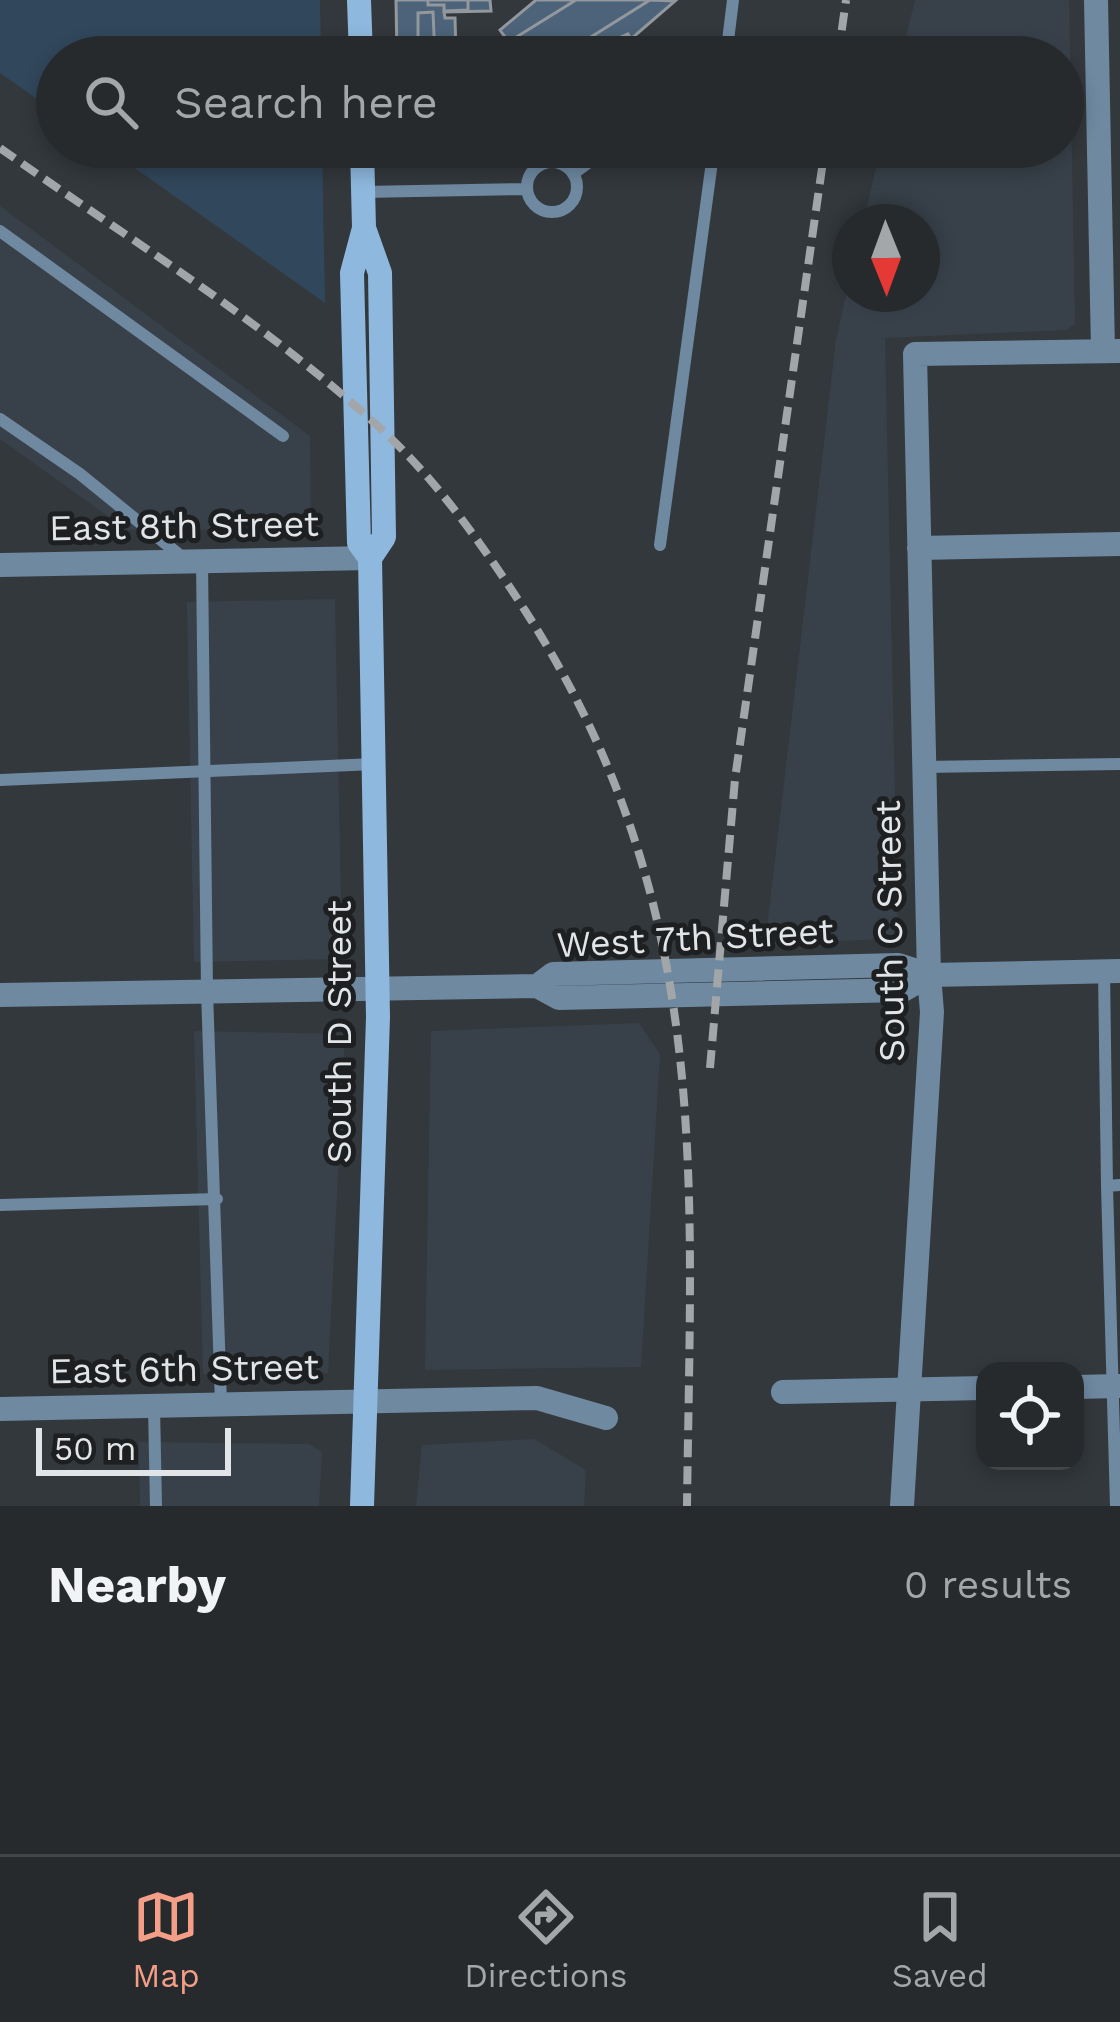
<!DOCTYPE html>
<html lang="en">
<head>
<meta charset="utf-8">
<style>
  body { margin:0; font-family:"Work Sans",sans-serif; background:#2e3235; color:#f1f3f6 }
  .controls { position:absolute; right:36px; bottom:36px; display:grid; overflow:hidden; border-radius:24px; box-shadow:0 6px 18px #0003 }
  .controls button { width:108px; height:108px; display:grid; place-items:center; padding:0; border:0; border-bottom:3px solid #424649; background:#262a2d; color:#f1f3f6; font:60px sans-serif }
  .compass { position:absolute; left:832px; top:204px; width:108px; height:108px; border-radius:50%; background:#262a2d; box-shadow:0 6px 18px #0003; rotate:179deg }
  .scale { position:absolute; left:36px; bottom:30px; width:195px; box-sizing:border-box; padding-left:12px; border:6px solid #e2e5e8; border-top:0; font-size:33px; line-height:42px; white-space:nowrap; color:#e2e5e8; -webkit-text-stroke:9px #1d1f21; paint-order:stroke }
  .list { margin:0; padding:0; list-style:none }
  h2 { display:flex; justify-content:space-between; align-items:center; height:156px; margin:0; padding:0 48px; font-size:51px }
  h2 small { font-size:39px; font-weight:400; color:#a4a7aa }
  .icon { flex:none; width:66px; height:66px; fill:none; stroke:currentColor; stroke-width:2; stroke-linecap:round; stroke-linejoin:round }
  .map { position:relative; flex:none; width:1120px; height:1506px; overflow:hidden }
  .search { position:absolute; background:#262a2d; box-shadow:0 6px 18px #0003; left:36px; right:36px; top:36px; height:132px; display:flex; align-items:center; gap:30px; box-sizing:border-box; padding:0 42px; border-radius:66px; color:#a4a7aa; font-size:45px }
  .sheet { height:348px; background:#262a2d }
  nav { display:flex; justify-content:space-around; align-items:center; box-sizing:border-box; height:168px; border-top:3px solid #424649; background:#262a2d; font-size:33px; color:#a4a7aa }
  nav a { display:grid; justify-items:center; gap:6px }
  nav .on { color:#f49e87 }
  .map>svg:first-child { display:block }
  .built { fill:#38414a }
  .green { fill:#31475b }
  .building { fill:#4c6379; stroke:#92989d; stroke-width:3 }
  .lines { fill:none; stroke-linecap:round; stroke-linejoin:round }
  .service { stroke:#6f89a1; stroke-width:12 }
  .minor { stroke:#6f89a1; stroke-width:24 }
  .tertiary { stroke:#6f89a1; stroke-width:24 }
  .secondary { stroke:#8eb8de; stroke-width:24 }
  .rail { stroke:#a2a6a9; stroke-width:8; stroke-dasharray:18 9; stroke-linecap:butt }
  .labels { text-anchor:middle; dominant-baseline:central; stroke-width:10; stroke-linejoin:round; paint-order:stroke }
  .street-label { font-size:36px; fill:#e2e5e8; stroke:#1d1f21 }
</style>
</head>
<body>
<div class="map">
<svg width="1120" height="1506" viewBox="0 0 1120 1506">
  <rect width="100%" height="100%" fill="#33383c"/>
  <path class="built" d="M915,0H1069L1075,324L1066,330L885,338L898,938L765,945L836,340L850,278V294H922V222H863L881,147H1063V57H901Z
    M0,206L310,436L311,529L127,530L0,439Z
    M335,599L342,959L194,962L187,602Z
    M639,1023L660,1054L641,1367L425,1370L431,1031Z
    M194,1031L345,1034L328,1373L203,1374Z
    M534,1439L586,1470L584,1506H416L422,1445Z
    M139,1442L309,1444L322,1452L319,1506H140Z"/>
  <path class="green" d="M0,0H320L321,57H57V113L0,73Z
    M105,147H322L325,303Z"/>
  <path class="building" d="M396,0H428V5H444V11L468,10V0H490L491,11L444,12L445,18H455L456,53L477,57H435L433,12L418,13V57H397Z
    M428,0H468V10L444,11V5H428Z
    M536,0H576L505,44V57H479V51H499L505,37L500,30Z
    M576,0H650L559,57H505V44Z
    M650,0L675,1L631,39L628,34L614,40L591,57H559Z
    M433,12L435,57H418V13Z"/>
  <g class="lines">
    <path class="service" d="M726,57L733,0
      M527 187a25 25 0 1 1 50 0a25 25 0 1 1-50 0Z
      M573,174L610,147
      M363,192L526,189
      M0,231L283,436
      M0,419L80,474L182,557
      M660,545L714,147
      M202,561L207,991L221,1404
      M924,767L1120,764
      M0,780L374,764
      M1104,971L1107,1186L1120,1185
      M1107,1186L1116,1506
      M0,1205L217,1199
      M154,1406L156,1506"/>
    <path class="minor" d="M1096,0L1103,351
      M919,548L1120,544
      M0,565L370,558
      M929,975L915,354L1120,351
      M1075,1387L1120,1386
      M783,1392L985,1388
      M0,1409L537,1398L606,1418"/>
    <path class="tertiary" d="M537,986L553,974L898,965L929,975L1120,971
      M0,995L537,986L559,998L903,990L929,975
      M902,1506L932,1012L929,975"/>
    <path class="secondary" d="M359,0L361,57
      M362,147L364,228L352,273L359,543L370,558
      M362,1506L378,1017L370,558L384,537L380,273L364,228"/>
    <path class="rail" d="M838,57L846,0
      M0,148C127,238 265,322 380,428C437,480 484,547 526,612C714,905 691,1175 687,1506
      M710,1068L735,779L825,147"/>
  </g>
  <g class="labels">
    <g class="street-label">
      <text transform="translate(184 526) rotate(-1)">East 8th Street</text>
      <text transform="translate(890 931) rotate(-91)">South C Street</text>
      <text transform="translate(695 938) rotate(-3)">West 7th Street</text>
      <text transform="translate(339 1032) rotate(-90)">South D Street</text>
      <text transform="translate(184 1369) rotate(-1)">East 6th Street</text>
    </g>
  </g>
</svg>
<div class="controls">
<button><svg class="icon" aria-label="locate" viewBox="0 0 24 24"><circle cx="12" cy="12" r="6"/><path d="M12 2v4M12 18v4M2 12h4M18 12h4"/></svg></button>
</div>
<svg class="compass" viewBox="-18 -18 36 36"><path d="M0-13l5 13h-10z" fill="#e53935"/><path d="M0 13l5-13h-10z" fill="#a4a7aa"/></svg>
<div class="scale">50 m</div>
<div class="search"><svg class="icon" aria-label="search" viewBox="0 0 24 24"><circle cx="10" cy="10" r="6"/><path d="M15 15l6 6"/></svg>Search here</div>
</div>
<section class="sheet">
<h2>Nearby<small>0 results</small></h2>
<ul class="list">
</ul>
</section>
<nav>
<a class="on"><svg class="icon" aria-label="map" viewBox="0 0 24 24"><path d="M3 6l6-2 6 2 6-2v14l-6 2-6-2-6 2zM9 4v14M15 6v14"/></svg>Map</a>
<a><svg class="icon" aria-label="directions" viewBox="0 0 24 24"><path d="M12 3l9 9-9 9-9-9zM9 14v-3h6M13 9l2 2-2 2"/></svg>Directions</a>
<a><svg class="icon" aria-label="saved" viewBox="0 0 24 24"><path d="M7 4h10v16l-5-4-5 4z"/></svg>Saved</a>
</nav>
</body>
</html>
